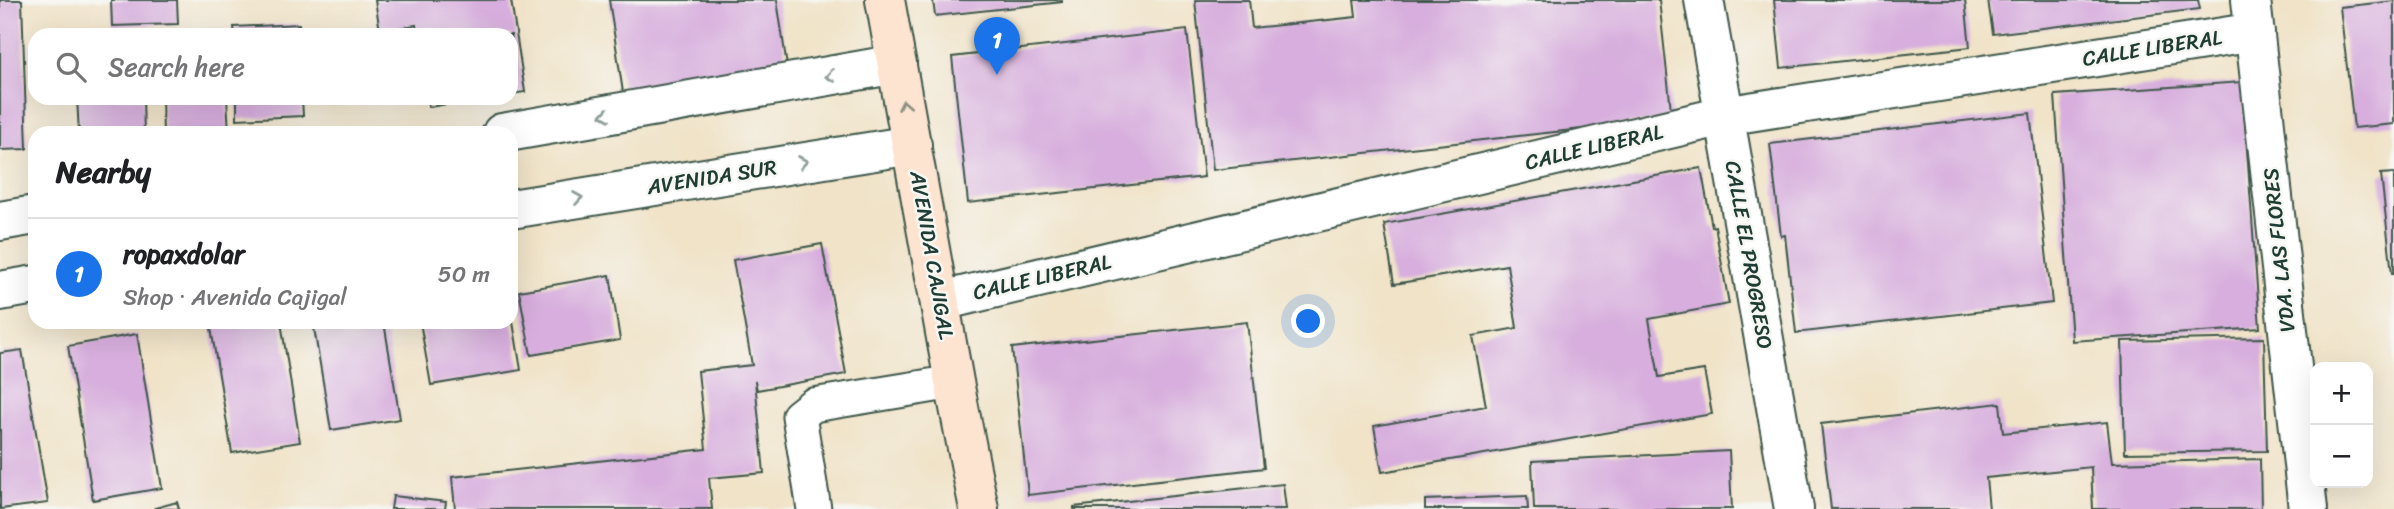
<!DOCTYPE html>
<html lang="en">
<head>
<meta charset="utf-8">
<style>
  body { margin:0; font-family:Sriracha,sans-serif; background:#f6f6f6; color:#202124 }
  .controls { position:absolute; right:21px; bottom:21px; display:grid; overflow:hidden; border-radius:14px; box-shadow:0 7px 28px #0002 }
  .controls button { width:63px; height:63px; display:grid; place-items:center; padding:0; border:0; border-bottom:2px solid #e0e0e0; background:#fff; color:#202124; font:35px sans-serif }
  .you { position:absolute; left:1309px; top:322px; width:24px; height:24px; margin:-18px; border:5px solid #fff; border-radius:50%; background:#1a73e8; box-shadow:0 0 0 10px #1a73e833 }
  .badge { display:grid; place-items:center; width:46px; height:46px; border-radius:50%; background:#1a73e8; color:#fff; font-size:23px; font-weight:700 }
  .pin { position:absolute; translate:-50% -58px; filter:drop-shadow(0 2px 4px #0008) }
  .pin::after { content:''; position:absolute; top:37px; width:24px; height:21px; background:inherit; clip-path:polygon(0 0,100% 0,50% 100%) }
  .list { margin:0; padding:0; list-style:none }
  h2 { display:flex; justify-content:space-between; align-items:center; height:91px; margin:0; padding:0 28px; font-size:30px }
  h2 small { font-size:23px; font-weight:400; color:#757577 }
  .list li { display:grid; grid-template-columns:46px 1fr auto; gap:21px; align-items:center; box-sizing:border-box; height:112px; padding:0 28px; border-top:2px solid #e0e0e0 }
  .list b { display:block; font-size:26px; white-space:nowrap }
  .list p { margin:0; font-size:23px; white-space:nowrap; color:#757577 }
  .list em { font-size:23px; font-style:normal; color:#757577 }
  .icon { flex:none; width:38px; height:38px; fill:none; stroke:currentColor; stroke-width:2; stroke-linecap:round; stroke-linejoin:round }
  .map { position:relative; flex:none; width:2394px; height:509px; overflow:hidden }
  .search { position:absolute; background:#fff; box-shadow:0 7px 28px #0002; left:28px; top:28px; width:490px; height:77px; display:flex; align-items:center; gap:18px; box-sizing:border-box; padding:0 24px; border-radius:21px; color:#757577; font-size:26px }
  .panel { position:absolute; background:#fff; box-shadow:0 7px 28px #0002; left:28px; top:126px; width:490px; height:203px; border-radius:21px }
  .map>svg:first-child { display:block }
  .building { fill:#d7aedd }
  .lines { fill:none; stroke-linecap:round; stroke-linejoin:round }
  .lane-casing { stroke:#3e564a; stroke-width:37 }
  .street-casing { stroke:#3e564a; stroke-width:42 }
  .secondary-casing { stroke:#3e564a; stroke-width:42 }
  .lane { stroke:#fff; stroke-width:33 }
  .street { stroke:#fff; stroke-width:38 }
  .secondary { stroke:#fde4d1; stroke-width:38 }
  .oneway { stroke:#8f9e9a }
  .oneway2 { stroke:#8e9082 }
  .labels { text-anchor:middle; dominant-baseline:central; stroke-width:5; stroke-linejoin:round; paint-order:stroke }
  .street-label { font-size:21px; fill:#1f3d34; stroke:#f6f6f2 }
</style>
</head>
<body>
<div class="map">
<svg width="2394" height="509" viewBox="0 0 2394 509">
  <rect width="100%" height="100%" fill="#f6f6f2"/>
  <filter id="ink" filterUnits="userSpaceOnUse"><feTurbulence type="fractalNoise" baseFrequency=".0143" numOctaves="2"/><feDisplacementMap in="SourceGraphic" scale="14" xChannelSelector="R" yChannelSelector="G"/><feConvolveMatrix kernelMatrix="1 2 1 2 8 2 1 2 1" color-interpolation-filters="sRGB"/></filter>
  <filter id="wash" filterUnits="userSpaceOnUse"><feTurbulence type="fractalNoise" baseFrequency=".00686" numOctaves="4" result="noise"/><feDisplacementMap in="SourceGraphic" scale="28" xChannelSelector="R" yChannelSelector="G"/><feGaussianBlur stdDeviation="1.57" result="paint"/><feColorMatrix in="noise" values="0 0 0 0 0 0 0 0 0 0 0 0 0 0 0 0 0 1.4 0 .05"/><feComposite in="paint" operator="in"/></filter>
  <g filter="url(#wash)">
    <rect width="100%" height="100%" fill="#f0e3c8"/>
    <g id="blocks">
      <path class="building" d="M0,0H22L27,149L0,150Z
        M111,0H177L178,24L112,26Z
        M375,0H511L525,92L511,94V35H418L416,25L380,31Z
        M609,0H777L788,73L624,99Z
        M933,0H1062V2L935,16Z
        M1195,0H1249L1252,28L1356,17L1354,0H1659L1672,119L1213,170Z
        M1774,0H1965L1970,47L1781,68Z
        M1988,0H2198L2200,9L1993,34Z
        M2394,1V124L2354,128L2340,7Z
        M299,24L300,35H235L234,27Z
        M1187,30L1204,177L968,203L952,57Z
        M2242,82L2260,328L2072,341L2055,95Z
        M77,98H143L144,133H79Z
        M162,98H227L229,133H163Z
        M237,98H302L303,116L237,119Z
        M427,98H477V99L429,107Z
        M2030,113L2052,303L1796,333L1785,235L1781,236L1770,144Z
        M1701,168L1712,227L1715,226L1729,304L1649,319L1659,377L1704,370L1712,414L1382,472L1374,426L1486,406L1473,336L1517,328L1507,265L1394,284L1384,224Z
        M2394,173V274H2392L2381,174Z
        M822,244L846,374L757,390L755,381L764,473L709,478L712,509H455L452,477L706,449L698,371L752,365L733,260Z
        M610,275L620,340L531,355L519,291Z
        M210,322H281L300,442L232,453Z
        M313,322H384L400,419L331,430Z
        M420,322H513L521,370L431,385Z
        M1247,322L1264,468L1028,495L1012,348Z
        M137,334L162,488L93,500L68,346Z
        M2264,338L2267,451L2125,453L2122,341Z
        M22,350L48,503L0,509V353Z
        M2000,403L2003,433L2107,422L2112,463L2260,459L2261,509H2093L2091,467L1986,478L1989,509H1831L1821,424Z
        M1729,451L1732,509H1534L1532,461Z
        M1283,484L1286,509H1074V507Z
        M393,496L446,502L445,509H391Z
        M1527,496L1528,509H1425V500Z
        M177,502L179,509H156L155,508Z"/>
    </g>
  </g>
  <g filter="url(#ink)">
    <use href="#blocks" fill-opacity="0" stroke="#3e564a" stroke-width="2"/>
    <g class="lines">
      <g class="lane-casing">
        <path id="lane" d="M814,509L799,416L813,405L954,382"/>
      </g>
      <g class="street-casing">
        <path id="street" d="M1704,0L1794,509
          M2251,0L2308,509
          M502,133L897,64
          M511,209L912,145
          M0,221L35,215
          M0,291L35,285
          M941,301L1724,116L2255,32"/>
      </g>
      <g class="secondary-casing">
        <path id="secondary" d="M885,0L954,382L979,509"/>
      </g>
      <use href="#lane" class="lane"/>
      <use href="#street" class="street"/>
      <use href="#secondary" class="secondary"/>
    </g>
    <defs><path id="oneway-chevron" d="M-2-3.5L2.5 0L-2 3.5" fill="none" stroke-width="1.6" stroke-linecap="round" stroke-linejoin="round" transform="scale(1.75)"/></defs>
    <g class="oneway">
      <use href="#oneway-chevron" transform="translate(830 76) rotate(170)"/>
      <use href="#oneway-chevron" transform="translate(605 115) rotate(170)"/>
      <use href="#oneway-chevron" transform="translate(803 162) rotate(-9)"/>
      <use href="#oneway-chevron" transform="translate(578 198) rotate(-9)"/>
    </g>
    <use class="oneway2" href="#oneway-chevron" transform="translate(904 105) rotate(-101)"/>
  </g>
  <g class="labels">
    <g class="street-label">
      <text transform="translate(2152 48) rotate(-9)">CALLE LIBERAL</text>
      <text transform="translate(1594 147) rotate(-13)">CALLE LIBERAL</text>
      <text transform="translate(712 177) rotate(-9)">AVENIDA SUR</text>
      <text transform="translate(2279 250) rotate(-96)">VDA. LAS FLORES</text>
      <text transform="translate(932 255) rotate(80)">AVENIDA CAJIGAL</text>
      <text transform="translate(1749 255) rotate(80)">CALLE EL PROGRESO</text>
      <text transform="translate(1042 277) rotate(-13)">CALLE LIBERAL</text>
    </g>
  </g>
</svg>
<div class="controls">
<button>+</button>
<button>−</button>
</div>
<div class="you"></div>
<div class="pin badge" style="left:997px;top:75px">1</div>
<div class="search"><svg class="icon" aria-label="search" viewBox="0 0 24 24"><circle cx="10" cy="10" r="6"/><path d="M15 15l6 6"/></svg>Search here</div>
<section class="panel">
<h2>Nearby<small></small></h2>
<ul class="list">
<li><span class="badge">1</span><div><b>ropaxdolar</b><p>Shop · Avenida Cajigal</p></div><em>50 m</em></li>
</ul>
</section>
</div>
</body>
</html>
